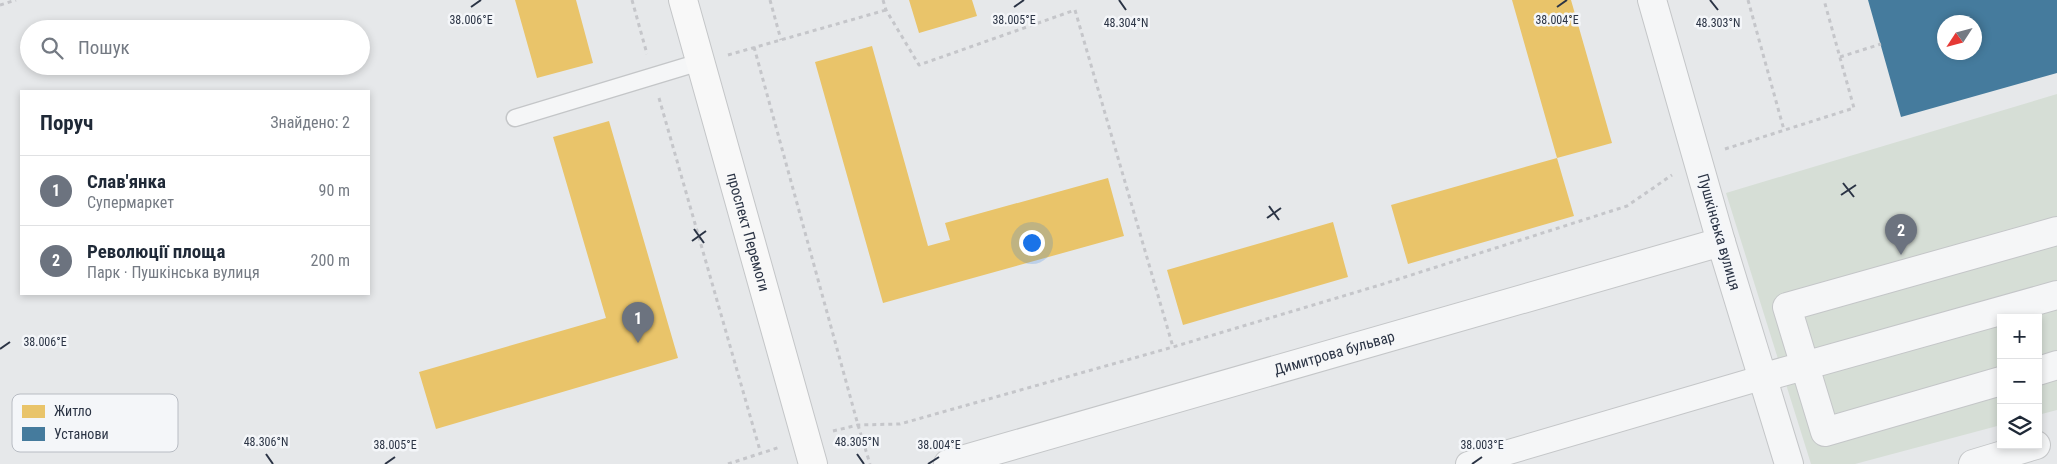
<!DOCTYPE html>
<html lang="uk">
<head>
<meta charset="utf-8">
<style>
  body { margin:0; font-family:"Roboto Condensed",sans-serif; background:#f2f2f3; color:#1f2937 }
  .controls { position:absolute; right:15px; bottom:15px; display:grid; overflow:hidden; border-radius:0px; box-shadow:0 2px 8px #0003 }
  .controls button { width:45px; height:45px; display:grid; place-items:center; padding:0; border:0; border-bottom:1px solid #e0e1e3; background:#fff; color:#1f2937; font:25px sans-serif }
  .compass { position:absolute; left:1937px; top:15px; width:45px; height:45px; border-radius:50%; background:#fff; box-shadow:0 2px 8px #0003; rotate:234deg }
  .you { position:absolute; left:1031px; top:242px; width:18px; height:18px; margin:-12px; border:4px solid #fff; border-radius:50%; background:#1a73e8; box-shadow:0 0 0 8px #1a73e833 }
  .badge { display:grid; place-items:center; width:32px; height:32px; border-radius:50%; background:#6c737f; color:#fff; font-size:16px; font-weight:700 }
  .pin { position:absolute; translate:-50% -41px; filter:drop-shadow(0 1px 2px #0008) }
  .pin::after { content:''; position:absolute; top:26px; width:18px; height:15px; background:inherit; clip-path:polygon(0 0,100% 0,50% 100%) }
  .list { margin:0; padding:0; list-style:none }
  h2 { display:flex; justify-content:space-between; align-items:center; height:65px; margin:0; padding:0 20px; font-size:21px }
  h2 small { font-size:16px; font-weight:400; color:#747a83 }
  .list li { display:grid; grid-template-columns:32px 1fr auto; gap:15px; align-items:center; box-sizing:border-box; height:70px; padding:0 20px; border-top:1px solid #e0e1e3 }
  .list b { display:block; font-size:19px; white-space:nowrap }
  .list p { margin:0; font-size:16px; white-space:nowrap; color:#747a83 }
  .list em { font-size:16px; font-style:normal; color:#747a83 }
  .icon { flex:none; width:28px; height:28px; fill:none; stroke:currentColor; stroke-width:2; stroke-linecap:round; stroke-linejoin:round }
  .map { position:relative; flex:none; width:2057px; height:464px; overflow:hidden }
  .search { position:absolute; background:#fff; box-shadow:0 2px 8px #0003; left:20px; top:20px; width:350px; height:55px; display:flex; align-items:center; gap:12px; box-sizing:border-box; padding:0 18px; border-radius:28px; color:#747a83; font-size:19px }
  .panel { position:absolute; background:#fff; box-shadow:0 2px 8px #0003; left:20px; top:90px; width:350px; height:205px; border-radius:0px }
  .map>svg:first-child { display:block }
  .green { fill:#d6ded6 }
  .homes { fill:#e9c46a }
  .public { fill:#457b9d; fill-rule:evenodd }
  .lines { fill:none; stroke-linecap:round; stroke-linejoin:round }
  .service-casing { stroke:#c4c6c8; stroke-width:19 }
  .pedestrian-casing { stroke:#c4c6c8; stroke-width:26 }
  .minor-casing { stroke:#c4c6c8; stroke-width:30 }
  .tertiary-casing { stroke:#c4c6c8; stroke-width:30 }
  .secondary-casing { stroke:#c4c6c8; stroke-width:30 }
  .path { stroke:#c5c6ca; stroke-width:3; stroke-dasharray:4 4; stroke-linecap:butt }
  .service { stroke:#f5f6f7; stroke-width:16 }
  .pedestrian { stroke:#f5f6f7; stroke-width:24 }
  .minor { stroke:#f5f6f7; stroke-width:28 }
  .tertiary { stroke:#f5f6f7; stroke-width:28 }
  .secondary { stroke:#f8f8f8; stroke-width:28 }
  .ticks { fill:none; stroke:#2b3445; stroke-width:2 }
  .labels { text-anchor:middle; dominant-baseline:central; stroke-width:5; stroke-linejoin:round; paint-order:stroke }
  .street-label { font-size:15px; fill:#2b3445; stroke:#f4f6f9 }
  .key { fill:#f4f6f9; stroke:#b8bcc3; stroke-width:1 }
  .key-label { font-size:14px; fill:#2b3445 }
  .ticks-label { font-size:12px; text-anchor:middle; fill:#2b3445; stroke:#f4f6f9; stroke-width:5; stroke-linejoin:round; paint-order:stroke }
</style>
</head>
<body>
<div class="map">
<svg width="2057" height="464" viewBox="0 0 2057 464">
  <rect width="100%" height="100%" fill="#e6e8ea"/>
  <path class="green" d="M2057,94V410L2038,415V318H2001V425L1855,464H1811L1726,193Z"/>
  <path class="homes" d="M515,0H576L593,63L537,78Z
    M909,0H972L977,16L919,33Z
    M1512,0H1571L1612,143L1557,158Z
    M872,46L928,246L950,240L945,223L1108,178L1124,236L883,303L815,62Z
    M609,121L678,358L436,429L419,372L606,318L553,137Z
    M1557,158L1574,216L1408,264L1391,205Z
    M1333,222L1348,277L1183,325L1167,270Z"/>
  <path class="public" d="M1868,0H2057V73L1901,117ZM1944,22H1974V52H1944Z"/>
  <g class="lines">
    <g class="service-casing">
      <path id="service" d="M515,118L700,62"/>
    </g>
    <g class="pedestrian-casing">
      <path id="pedestrian" d="M1468,464L1761,378"/>
    </g>
    <g class="minor-casing">
      <path id="minor" d="M1652,0L1721,242
        M2038,371L2057,365
        M1761,378L2057,295
        M2001,381L1825,432L1787,307L2057,231"/>
    </g>
    <g class="tertiary-casing">
      <g id="tertiary">
        <path id="s1" d="M948,464L1721,242L1789,464"/>
        <path d="M1973,464L2036,445"/>
      </g>
    </g>
    <g class="secondary-casing">
      <g id="secondary">
        <path id="s2" d="M683,0L813,464"/>
      </g>
    </g>
    <path class="path" d="M632,0L647,54
      M770,0L781,40
      M883,0L886,10L919,65L1075,10L1173,347
      M1748,0L1784,130
      M0,5L16,0
      M754,47L858,425L870,464
      M728,55L886,10
      M1840,57L1881,44
      M659,98L761,454
      M1725,149L1854,108L1824,0
      M833,431L858,425L900,424L1173,347L1380,285L1627,206L1672,175
      M728,464L780,447"/>
    <use href="#service" class="service"/>
    <use href="#pedestrian" class="pedestrian"/>
    <use href="#minor" class="minor"/>
    <use href="#tertiary" class="tertiary"/>
    <use href="#secondary" class="secondary"/>
  </g>
  <path class="ticks" d="M1119,0L1126,10M1710,0L1718,10M471,7L481,0M1014,7L1024,0M1557,7L1567,0M1843,183L1854,197M1841,195L1856,185M1269,206L1279,220M1267,218L1281,208M694,229L704,243M692,241L706,231M0,349L10,342M266,454L273,464M857,454L864,464M385,464L395,457M928,464L939,457M1472,464L1482,457"/>
  <g class="labels">
    <g class="street-label">
      <text stroke="none"><textPath href="#s2" startOffset="241">проспект Перемоги</textPath></text>
      <text transform="translate(1719 232) rotate(74)">Пушкінська вулиця</text>
      <text stroke="none"><textPath href="#s1" startOffset="402">Димитрова бульвар</textPath></text>
    </g>
  </g>
  <rect x="12" y="394" width="166" height="58" rx="8" class="key"/>
  <rect x="22" y="405" width="23" height="13" fill="#e9c46a"/>
  <rect x="22" y="427" width="23" height="14" fill="#457b9d"/>
  <g class="key-label">
    <text x="54" y="416">Житло</text>
    <text x="54" y="439">Установи</text>
  </g>
  <g class="ticks-label">
    <text x="471" y="24">38.006°E</text>
    <text x="1014" y="24">38.005°E</text>
    <text x="1557" y="24">38.004°E</text>
    <text x="1126" y="27">48.304°N</text>
    <text x="1718" y="27">48.303°N</text>
    <text x="45" y="346">38.006°E</text>
    <text x="266" y="446">48.306°N</text>
    <text x="857" y="446">48.305°N</text>
    <text x="395" y="449">38.005°E</text>
    <text x="939" y="449">38.004°E</text>
    <text x="1482" y="449">38.003°E</text>
  </g>
</svg>
<div class="controls">
<button>+</button>
<button>−</button>
<button><svg class="icon" aria-label="layers" viewBox="0 0 24 24"><path d="M12 4l9 5-9 5-9-5zM3 14l9 5 9-5"/></svg></button>
</div>
<svg class="compass" viewBox="-18 -18 36 36"><path d="M0-13l5 13h-10z" fill="#e53935"/><path d="M0 13l5-13h-10z" fill="#747a83"/></svg>
<div class="you"></div>
<div class="pin badge" style="left:638px;top:343px">1</div>
<div class="pin badge" style="left:1901px;top:255px">2</div>
<div class="search"><svg class="icon" aria-label="search" viewBox="0 0 24 24"><circle cx="10" cy="10" r="6"/><path d="M15 15l6 6"/></svg>Пошук</div>
<section class="panel">
<h2>Поруч<small>Знайдено: 2</small></h2>
<ul class="list">
<li><span class="badge">1</span><div><b>Слав'янка</b><p>Супермаркет</p></div><em>90 m</em></li>
<li><span class="badge">2</span><div><b>Революції площа</b><p>Парк · Пушкінська вулиця</p></div><em>200 m</em></li>
</ul>
</section>
</div>
</body>
</html>
